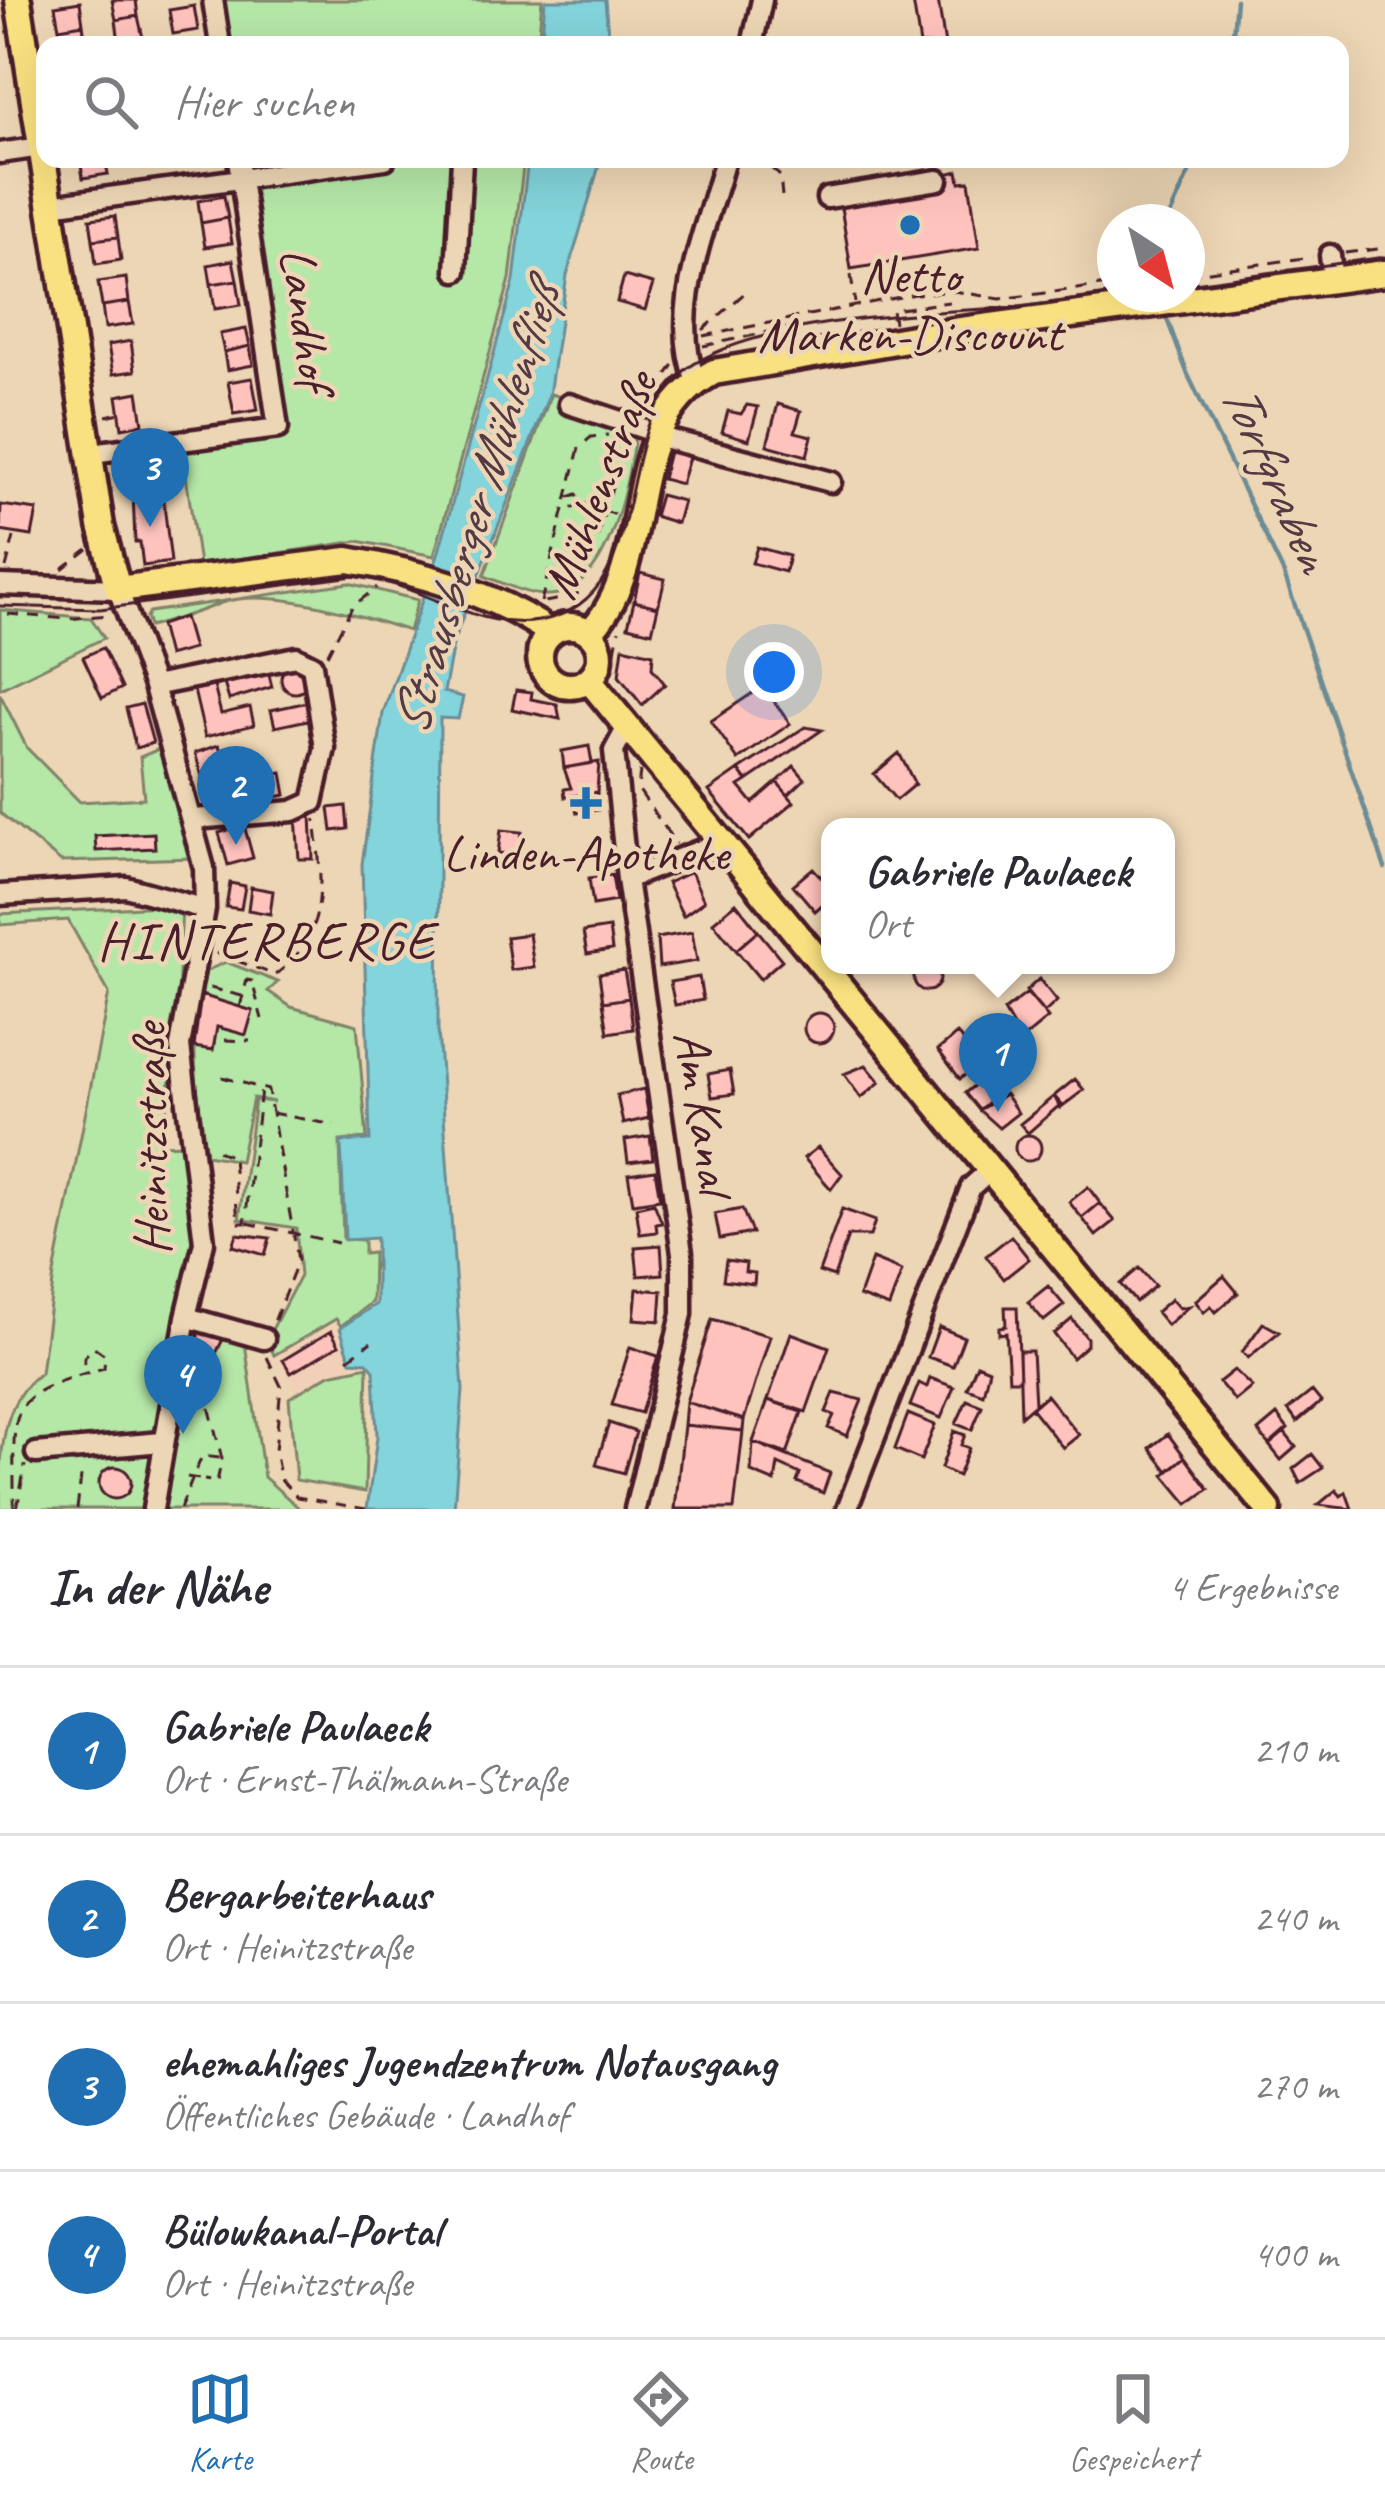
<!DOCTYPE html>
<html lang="de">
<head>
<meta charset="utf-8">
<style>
  body { margin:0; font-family:Caveat,sans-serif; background:#f7f7f7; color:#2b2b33 }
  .compass { position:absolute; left:1097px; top:204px; width:108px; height:108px; border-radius:50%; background:#fff; box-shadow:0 12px 48px #0002; rotate:144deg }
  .you { position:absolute; left:774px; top:672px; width:42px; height:42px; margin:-30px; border:9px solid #fff; border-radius:50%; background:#1a73e8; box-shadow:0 0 0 18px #1a73e833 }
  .badge { display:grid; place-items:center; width:78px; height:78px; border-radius:50%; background:#1f6fb2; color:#fff; font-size:39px; font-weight:700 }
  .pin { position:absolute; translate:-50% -99px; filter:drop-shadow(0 3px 6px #0008) }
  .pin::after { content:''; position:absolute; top:63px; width:42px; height:36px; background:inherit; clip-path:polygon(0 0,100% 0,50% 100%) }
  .popup { position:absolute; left:821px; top:818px; width:354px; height:156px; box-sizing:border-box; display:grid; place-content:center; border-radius:24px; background:#fff; filter:drop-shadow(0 3px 9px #0005); font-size:39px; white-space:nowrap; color:#7c7c81 }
  .popup b { font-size:45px; color:#2b2b33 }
  .popup::after { content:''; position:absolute; left:50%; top:100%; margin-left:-24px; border:24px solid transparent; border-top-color:#fff }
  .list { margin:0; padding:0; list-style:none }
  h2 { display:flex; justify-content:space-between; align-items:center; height:156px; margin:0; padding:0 48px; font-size:51px }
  h2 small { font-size:39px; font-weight:400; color:#7c7c81 }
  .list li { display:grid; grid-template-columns:78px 1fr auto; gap:36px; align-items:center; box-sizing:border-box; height:168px; padding:0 48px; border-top:3px solid #e1e1e2 }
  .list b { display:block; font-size:45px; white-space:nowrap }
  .list p { margin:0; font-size:39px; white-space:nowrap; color:#7c7c81 }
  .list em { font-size:39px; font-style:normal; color:#7c7c81 }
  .icon { flex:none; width:66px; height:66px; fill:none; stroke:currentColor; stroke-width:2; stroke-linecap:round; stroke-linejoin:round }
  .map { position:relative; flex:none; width:1385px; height:1509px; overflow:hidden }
  .search { position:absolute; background:#fff; box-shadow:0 12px 48px #0002; left:36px; right:36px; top:36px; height:132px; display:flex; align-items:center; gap:30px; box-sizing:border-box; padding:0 42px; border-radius:24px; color:#7c7c81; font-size:45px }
  .sheet { height:828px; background:#fff }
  nav { display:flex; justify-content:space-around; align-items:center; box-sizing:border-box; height:168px; border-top:3px solid #e1e1e2; background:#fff; font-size:33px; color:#7c7c81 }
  nav a { display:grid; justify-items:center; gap:6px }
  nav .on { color:#1f6fb2 }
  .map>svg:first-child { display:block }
  .built { fill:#f2d0b7 }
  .green { fill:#b5e7a7; stroke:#808369; stroke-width:3 }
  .water { fill:#83d4db; stroke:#6c8c95; stroke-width:3 }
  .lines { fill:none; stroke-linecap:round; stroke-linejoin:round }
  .stream { stroke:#6c8c95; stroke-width:4.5 }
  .building { fill:#ffc3bd; stroke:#4a1f2b; stroke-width:3 }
  .minor-casing { stroke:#4a1f2b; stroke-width:27 }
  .major-casing { stroke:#4a1f2b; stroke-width:33 }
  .path { stroke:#4a1f2b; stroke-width:3; stroke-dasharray:12 9; stroke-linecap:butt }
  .minor { stroke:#edd6b5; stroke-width:18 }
  .major { stroke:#f9e181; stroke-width:24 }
  .tram { stroke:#4a1f2b; stroke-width:3 }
  .path-bridge { stroke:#4a1f2b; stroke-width:3; stroke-dasharray:12 9; stroke-linecap:butt }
  .poi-dot { fill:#1f6fb2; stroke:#edd6b5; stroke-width:4.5 }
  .labels { text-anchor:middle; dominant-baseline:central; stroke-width:9; stroke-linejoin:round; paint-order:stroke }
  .poi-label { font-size:51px; fill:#4a1f2b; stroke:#edd6b5 }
  .street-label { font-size:51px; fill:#4a1f2b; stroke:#edd6b5 }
  .water-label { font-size:54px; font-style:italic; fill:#533a45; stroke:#edd6b5 }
  .neighbourhood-label { font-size:54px; letter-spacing:3px; fill:#4a1f2b; stroke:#edd6b5 }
</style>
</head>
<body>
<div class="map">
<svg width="1385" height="1509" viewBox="0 0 1385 1509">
  <rect width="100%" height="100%" fill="#edd6b5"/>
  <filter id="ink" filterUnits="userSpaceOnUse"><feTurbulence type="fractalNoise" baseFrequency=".00833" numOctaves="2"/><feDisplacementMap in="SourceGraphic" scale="24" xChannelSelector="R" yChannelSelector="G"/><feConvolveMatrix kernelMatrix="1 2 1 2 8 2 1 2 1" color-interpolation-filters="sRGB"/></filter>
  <g filter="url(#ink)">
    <path class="built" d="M336,1320L351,1367L297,1393L276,1355Z"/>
    <path class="green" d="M223,0H542L538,45H230Z
      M247,159H524L510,279L434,556L358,541L199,565L182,448L287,432Z
      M551,394L637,421C630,471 613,593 548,595C527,596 504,583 484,576Z
      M349,583L418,600L409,631C361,616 270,586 221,603C199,612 174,620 149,627L146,617L149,612Z
      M0,610L91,618L104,638L0,689Z
      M0,694L27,748L80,802L144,798L140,757L159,749L193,858L61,862L0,813Z
      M182,905L177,1024L162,1145L182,1144L196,1222L175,1327L198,1334L244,1336L264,1477L300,1509H0C0,1458 0,1400 41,1373L54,1274L109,993L68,920L0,925V914Z
      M226,962L278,982L268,991L291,1007L357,1025L367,1138L340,1141L343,1239L364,1240V1254L373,1253L372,1302L341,1326L336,1319L274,1355L267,1339L300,1276L296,1228L239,1219L255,1100L274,1102L253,1098L240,1161L206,1155C196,1080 187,1046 206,971Z
      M368,1366L365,1492L296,1480L289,1398L330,1374Z"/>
    <path class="water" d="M545,0H605L609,45H541Z
      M528,159H601L567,275L549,395L454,640L444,692L463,697L458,719L440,718L438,1030L463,1390L454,1509H367L377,1437L374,1370L367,1362L351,1361L340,1328L376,1304V1238L345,1240L341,1142L370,1140L362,864L383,713L439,551L514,281Z"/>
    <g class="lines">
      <path class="stream" d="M1232,45L1236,0
        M1167,222L1195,159
        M1167,319L1188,375L1284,574L1385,868"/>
    </g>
    <path class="building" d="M112,0H136L138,16L116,20Z
      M938,0L945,45H920L913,1Z
      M80,2L83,24L59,28L55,6Z
      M194,6L198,30L173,34L169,10Z
      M138,16L143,38L119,42L116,20Z
      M83,24L86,45H62L59,28Z
      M80,159H105L108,174L83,178Z
      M958,171L960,182L969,181L979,248L851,269L840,201Z
      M224,196L228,218L201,223L198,201Z
      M115,216L118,237L93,240L90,219Z
      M228,218L232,243L205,247L201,223Z
      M118,237L121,260L96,264L93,240Z
      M233,260L237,280L211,284L208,265Z
      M624,276L653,284L645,310L617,302Z
      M126,278L129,302L102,306L98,282Z
      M237,280L241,305L215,309L211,284Z
      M129,302L133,324L105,328L102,306Z
      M246,329L250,346L224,352L220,334Z
      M131,341L135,371L113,374L108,345Z
      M250,346L253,365L227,370L224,352Z
      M252,378L258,410L234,414L228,382Z
      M138,392L143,424L122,428L117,396Z
      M778,404L801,411L795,432L812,436L807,456L767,445Z
      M747,405L758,407L749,440L722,432L728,411L741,414Z
      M670,448L690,454L681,484L662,479Z
      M162,488L171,562L143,566L140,542H135L133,492Z
      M660,495L683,501L677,523L654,516Z
      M1,505L37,510L32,536L0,531Z
      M757,547L789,556L785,572L752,563Z
      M640,573L665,579L658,607L634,601Z
      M634,601L658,607L652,632L628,626Z
      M184,617L193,649L168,656L160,625Z
      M623,647L653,654L652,668L665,684L642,705L619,676Z
      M103,648L122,688L102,698L83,657Z
      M281 679a14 14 0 1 1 28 0a14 14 0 1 1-28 0Z
      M267,667L272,687L229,700L223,680Z
      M214,686L221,714L250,707L254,725L205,737L194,690Z
      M763,686L790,724L738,760L711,721Z
      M516,690L532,692L531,699L557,704L560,719L512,709Z
      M308,702L312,719L275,727L271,710Z
      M142,704L153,743L136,748L126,708Z
      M805,727L822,730L747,781L739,770Z
      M219,745L229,778L205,786L195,753Z
      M589,746L592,763L564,768L562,751Z
      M899,753L915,784L896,800L874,774Z
      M599,762L597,792L565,797L564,789L571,788L564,768Z
      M794,766L805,779L788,795L777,782Z
      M739,770L747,781L739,786L753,803L777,782L794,802L749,840L709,791Z
      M282,773L286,795L262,799L258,777Z
      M597,792L598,810L577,813L572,796Z
      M346,806L348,829L332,831L329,808Z
      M311,815L313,859H299L296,816Z
      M244,825L253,858L228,865L219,833Z
      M501,830L522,832L519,855L498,853Z
      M154,833L155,848L96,851L95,836Z
      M813,868L830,887V898L815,911L793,885Z
      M691,872L704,901L683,916L667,883Z
      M612,875L616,901L593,905L589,878Z
      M230,883L245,886L241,909L226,907Z
      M251,887L273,891L270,914L248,910Z
      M736,903L758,931L736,950L713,922Z
      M609,928L612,950L587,954L583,932Z
      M758,931L782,960L760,979L736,950Z
      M692,932L697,961L659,967L657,938Z
      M529,934L534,967L511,970L506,937Z
      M914 978a13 13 0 1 1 26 0a13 13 0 1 1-26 0Z
      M624,970L629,998L603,1002L599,974Z
      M699,977L703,1000L675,1005L670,982Z
      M1039,979L1057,1001L1044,1013L1026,991Z
      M1027,993L1048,1018L1001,1057L995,1050L1016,1032L1004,1011Z
      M201,995L253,1011L246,1035L217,1027L213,1050L194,1047Z
      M629,998L633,1029L608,1033L603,1002Z
      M804 1028a15 15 0 1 1 30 0a15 15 0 1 1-30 0Z
      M957,1034L982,1061L960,1079L938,1050Z
      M866,1065L880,1082L861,1098L844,1074Z
      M730,1070L734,1094L712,1097L708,1074Z
      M983,1078L999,1093L979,1110L965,1093Z
      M1075,1079L1084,1090L1060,1108L1054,1096Z
      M644,1089L649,1118L623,1124L617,1095Z
      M1005,1094L1018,1113L999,1128L979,1110Z
      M1054,1096L1061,1104L1028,1133L1020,1124Z
      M1015 1148a13 13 0 1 1 26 0a13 13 0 1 1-26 0Z
      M650,1136L653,1159L628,1162L625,1140Z
      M818,1147L842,1174L831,1189L804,1158Z
      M655,1170L660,1199L633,1203L628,1174Z
      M1088,1187L1100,1203L1082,1218L1069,1202Z
      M654,1203L662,1223L656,1224L657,1232L640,1234L636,1207Z
      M1100,1203L1115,1221L1096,1236L1082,1218Z
      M742,1209L752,1233L720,1239L715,1214Z
      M842,1209L875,1221L870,1236H848L834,1277L819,1272Z
      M237,1234L270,1238L265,1255L233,1246Z
      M1011,1236L1029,1259L1004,1279L986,1256Z
      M661,1245L663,1274L638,1276L635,1247Z
      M872,1259L902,1271L889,1307L859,1296Z
      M726,1260L746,1263L745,1272L755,1273L754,1284L723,1280Z
      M1139,1268L1155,1286L1136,1302L1120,1284Z
      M1224,1276L1238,1293L1216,1312L1211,1306L1204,1312L1195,1301Z
      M1048,1286L1064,1305L1044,1321L1028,1302Z
      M637,1289L662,1291L660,1321L634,1319Z
      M1171,1299L1179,1308L1189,1306L1167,1325L1156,1312Z
      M1005,1307H1017L1020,1380H1009L1006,1333L999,1334V1327L1006,1326Z
      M712,1319L770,1336L744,1420L686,1402Z
      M1072,1319L1087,1338V1345L1072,1358L1054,1334Z
      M1263,1323L1279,1332L1248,1358L1242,1352Z
      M208,1325L227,1331L207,1372L198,1375V1334Z
      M939,1327L964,1337L953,1366L928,1357Z
      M331,1331L339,1345L291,1373L283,1360Z
      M791,1333L829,1347L806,1412L768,1400Z
      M630,1347L658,1356L641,1413L612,1405Z
      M1019,1351H1032L1035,1404L1021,1416Z
      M977,1364L989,1369L983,1394L967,1388Z
      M1234,1370L1252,1387L1235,1401L1219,1382Z
      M930,1378L954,1387L941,1418L910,1406L919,1383L927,1387Z
      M1312,1391L1321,1402L1297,1422L1288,1410Z
      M834,1393L862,1400L847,1436L828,1428L834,1415L826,1412Z
      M1046,1395L1079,1435L1063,1448L1031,1408Z
      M768,1400L802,1412L787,1454L753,1442Z
      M967,1400L982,1406L972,1430L956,1424Z
      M686,1402L744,1420L743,1431L684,1425Z
      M908,1414L935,1425L921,1460L895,1449Z
      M1277,1415L1288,1429L1269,1445L1258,1431Z
      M609,1423L636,1432L624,1473L596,1465Z
      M684,1425L743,1431L734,1509H675Z
      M954,1431L965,1435L961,1445L969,1448L958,1476L941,1468Z
      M1284,1432L1296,1447L1281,1460L1269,1445Z
      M1168,1434L1185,1457L1168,1471L1150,1448Z
      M753,1442L830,1473L823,1493L797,1482L800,1474L778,1464L775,1482L751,1472Z
      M1312,1454L1323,1468L1300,1483L1293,1469Z
      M1185,1457L1209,1489L1188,1504L1164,1475Z
      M99 1483a16 16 0 1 1 32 0a16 16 0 1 1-32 0Z
      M1336,1490L1341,1496L1346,1492L1352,1509L1318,1505Z"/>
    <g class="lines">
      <g class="minor-casing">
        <path id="minor" d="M213,0L220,45
          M752,45L762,0
          M0,153L41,147
          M827,198L938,180
          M51,205L385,159
          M1330,255L1333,281
          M456,271L462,159
          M696,382C668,310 706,231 725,159
          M569,404L657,433
          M656,436L831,482
          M92,453L278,428L238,159
          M0,585L118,589L154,686L204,868L205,909L180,1046L204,1242L186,1317L153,1509
          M154,686L296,657L312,665L325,748L313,802L293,811L194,819
          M627,727L614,751L627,879L682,1253V1314L635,1509
          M627,879L721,842
          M0,895L126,887L205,909
          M186,1317L264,1339
          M36,1453L162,1442
          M847,1509L971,1187L990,1170"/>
      </g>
      <g class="major-casing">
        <path id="major" d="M18,0L101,526L118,589L348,560C415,571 495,593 551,633
          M540 656a30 30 0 1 1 60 0a30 30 0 1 1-60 0Z
          M589,633C661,559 613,426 714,372L954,331L1385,273
          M589,680L1268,1509"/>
      </g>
      <path class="path" d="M771,168L780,176L782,196
        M1345,253L1385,248
        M1187,274L1312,257
        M851,275L855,303
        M894,323L892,310L949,302
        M703,330L747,291
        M703,336L915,294L954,291L1000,299L1115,284
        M703,346L801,325
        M644,410L675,363
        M106,416L120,413
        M582,503L573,508L569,497L577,494L582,503L616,515
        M6,568L14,537
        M62,569L88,549
        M578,595L575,590L593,552L625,443
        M541,602L579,448L591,437L608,435
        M545,602L576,596
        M8,614L67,619L108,615
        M327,655L352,607L377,587
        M611,673L619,630
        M640,771L638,789L676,844
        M216,953L275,975C330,935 322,881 315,819
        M210,988L242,996
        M240,1007L247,980L252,981L262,1019
        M225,1040L250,1041
        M222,1077L268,1090L298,1260L272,1327
        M272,1113L334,1125
        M217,1151L233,1157L238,1223H245L261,1090
        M247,1223L338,1243
        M267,1357L281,1386L275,1451L281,1480L297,1497L366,1509
        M348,1359L371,1342
        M192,1379L202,1377L222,1459L217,1482L204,1480
        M14,1509C15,1406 0,1396 104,1368L105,1355L94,1347L84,1357V1373
        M17,1509L25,1465
        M77,1509L82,1469
        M180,1509L202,1456L220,1458"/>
      <use href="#minor" class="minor"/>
      <use href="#major" class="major"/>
      <path class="tram" d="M1187,284L1385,257
        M1005,309L1115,294
        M0,606L100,609L354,576C416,581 477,632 539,621C660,600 605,428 688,368C757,318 933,312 1018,307"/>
      <path class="path-bridge" d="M187,1477L204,1480"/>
    </g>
  </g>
  <g class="poi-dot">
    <circle cx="910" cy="225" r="12"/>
    <path d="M580 785h12v12h12v12h-12v12h-12v-12h-12v-12h12z"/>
  </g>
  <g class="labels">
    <g class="poi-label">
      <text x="910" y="275">Netto<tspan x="910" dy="59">Marken-Discount</tspan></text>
      <text x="586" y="853">Linden-Apotheke</text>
    </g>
    <g class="street-label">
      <text transform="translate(307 319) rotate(82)">Landhof</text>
      <text transform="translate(599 485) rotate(-69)">Mühlenstraße</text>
      <text transform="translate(704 1112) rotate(81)">Am Kanal</text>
      <text transform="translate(150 1139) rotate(-91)">Heinitzstraße</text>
    </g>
    <g class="water-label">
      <text transform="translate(1277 476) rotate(66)">Torfgraben</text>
      <text transform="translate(475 510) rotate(-73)">Strausberger Mühlenfließ</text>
    </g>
    <g class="neighbourhood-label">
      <text x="267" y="940">HINTERBERGE</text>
    </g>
  </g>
</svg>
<svg class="compass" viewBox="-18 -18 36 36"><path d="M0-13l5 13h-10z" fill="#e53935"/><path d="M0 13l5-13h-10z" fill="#7c7c81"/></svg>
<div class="you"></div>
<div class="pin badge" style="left:998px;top:1112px">1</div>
<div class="popup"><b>Gabriele Paulaeck</b>Ort</div>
<div class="pin badge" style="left:236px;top:845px">2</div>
<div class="pin badge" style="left:150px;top:527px">3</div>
<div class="pin badge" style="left:183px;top:1434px">4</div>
<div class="search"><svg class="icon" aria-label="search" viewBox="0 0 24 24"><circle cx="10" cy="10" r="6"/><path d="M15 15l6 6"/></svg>Hier suchen</div>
</div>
<section class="sheet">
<h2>In der Nähe<small>4 Ergebnisse</small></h2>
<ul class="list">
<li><span class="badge">1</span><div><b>Gabriele Paulaeck</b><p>Ort · Ernst-Thälmann-Straße</p></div><em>210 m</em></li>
<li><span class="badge">2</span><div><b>Bergarbeiterhaus</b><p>Ort · Heinitzstraße</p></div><em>240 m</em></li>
<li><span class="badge">3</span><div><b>ehemahliges Jugendzentrum Notausgang</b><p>Öffentliches Gebäude · Landhof</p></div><em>270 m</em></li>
<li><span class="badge">4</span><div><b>Bülowkanal-Portal</b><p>Ort · Heinitzstraße</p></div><em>400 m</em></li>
</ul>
</section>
<nav>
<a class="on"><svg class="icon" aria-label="map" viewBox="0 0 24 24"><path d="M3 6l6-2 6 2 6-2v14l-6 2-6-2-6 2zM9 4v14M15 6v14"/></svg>Karte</a>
<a><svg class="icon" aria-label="directions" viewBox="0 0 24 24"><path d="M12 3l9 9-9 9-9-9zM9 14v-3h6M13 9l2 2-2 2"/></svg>Route</a>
<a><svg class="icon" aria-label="saved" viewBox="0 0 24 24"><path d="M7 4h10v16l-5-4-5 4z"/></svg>Gespeichert</a>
</nav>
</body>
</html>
